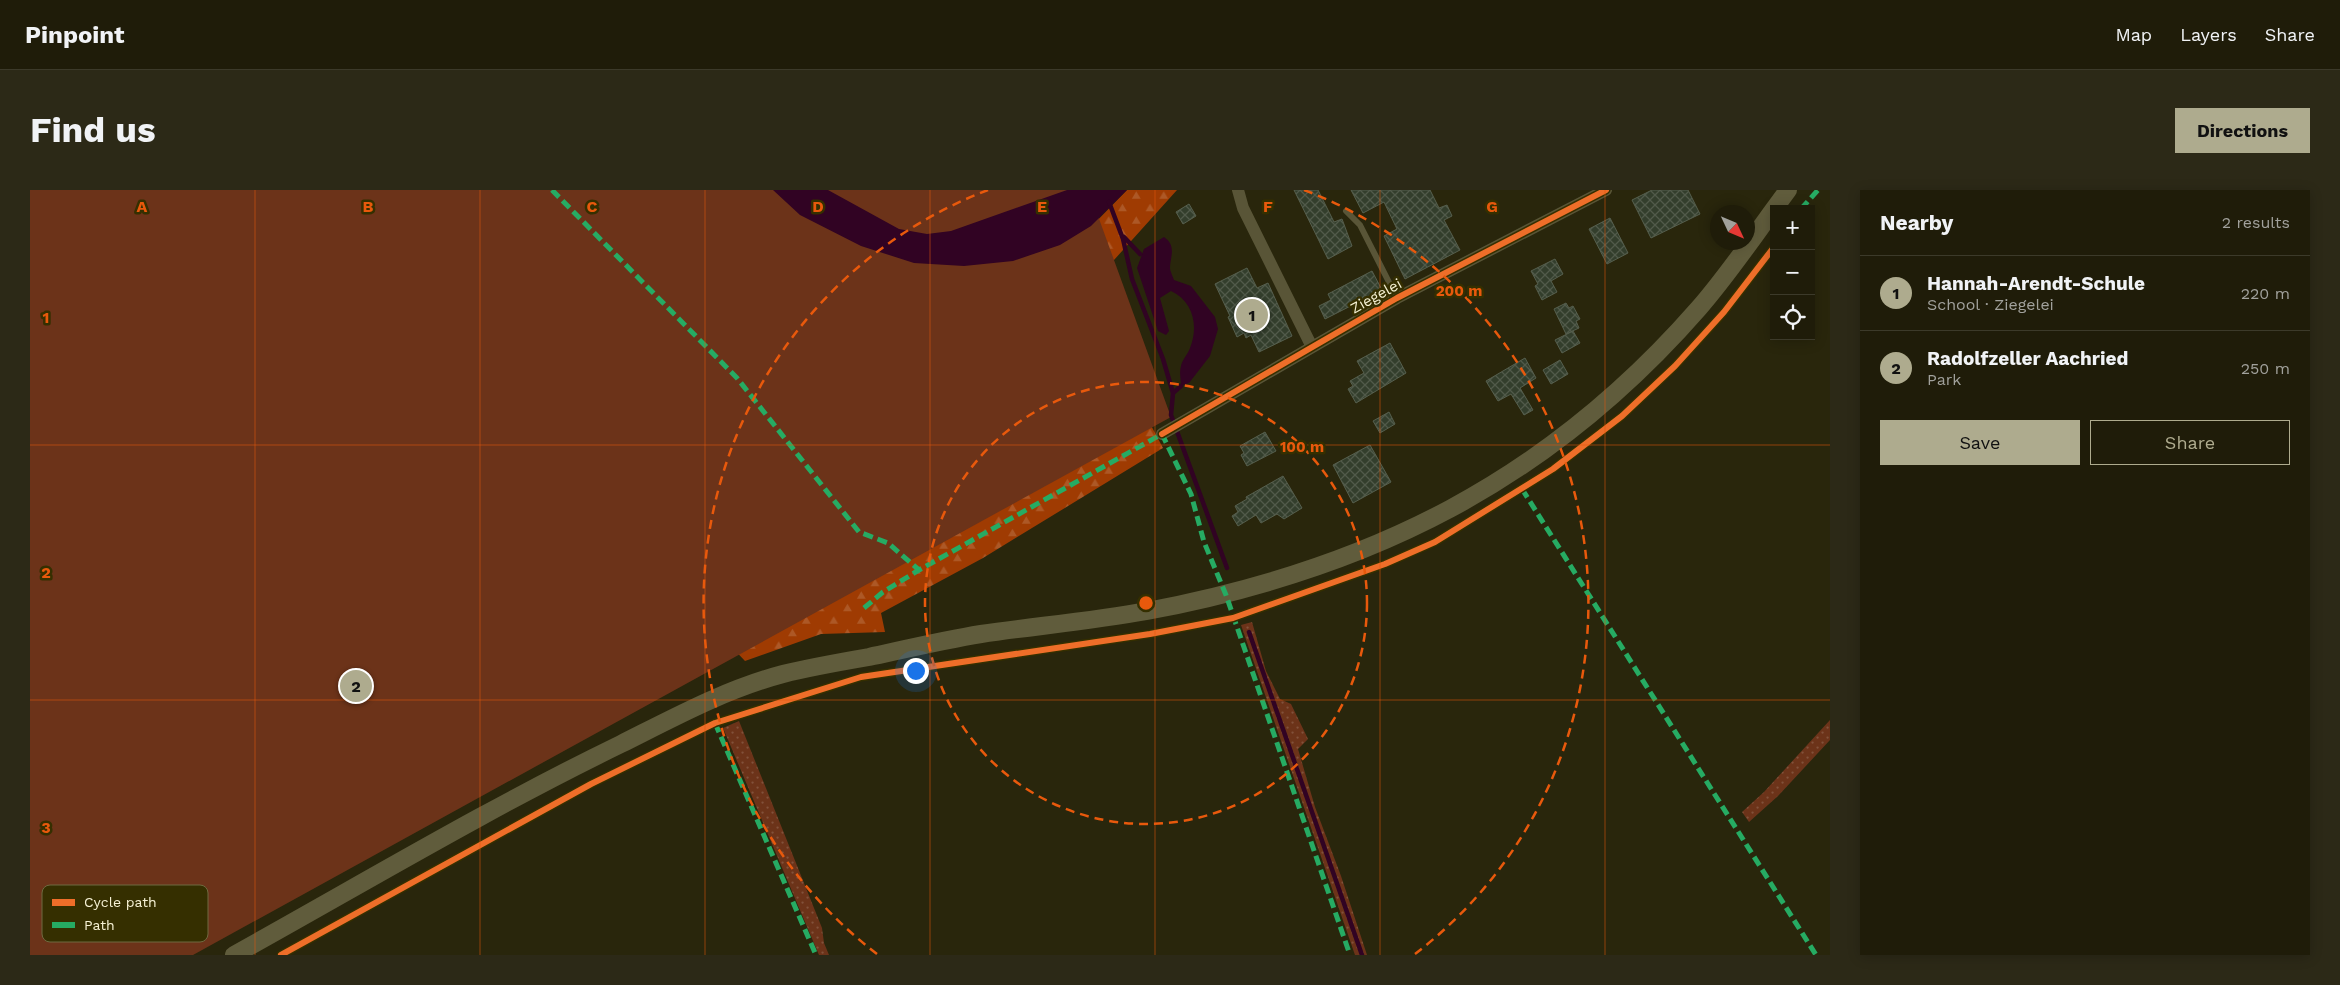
<!DOCTYPE html>
<html lang="en">
<head>
<meta charset="utf-8">
<style>
  body { margin:0; font-family:"Work Sans",sans-serif; background:#2c2917; color:#f1f3f6 }
  .controls { position:absolute; right:15px; top:15px; display:grid; overflow:hidden; border-radius:0px; box-shadow:0 2px 12px #0003 }
  .controls button { width:45px; height:45px; display:grid; place-items:center; padding:0; border:0; border-bottom:1px solid #3c3a2a; background:#1f1c09; color:#f1f3f6; font:25px sans-serif }
  .compass { position:absolute; left:1680px; top:15px; width:45px; height:45px; border-radius:50%; background:#1f1c09; box-shadow:0 2px 12px #0003; rotate:134deg }
  .you { position:absolute; left:885px; top:480px; width:18px; height:18px; margin:-12px; border:4px solid #fff; border-radius:50%; background:#1a73e8; box-shadow:0 0 0 8px #1a73e833 }
  .badge { display:grid; place-items:center; width:32px; height:32px; border-radius:50%; background:#aeab8e; color:#111; font-size:16px; font-weight:700 }
  .pin { position:absolute; translate:-50% -50%; border:2px solid #fff; box-shadow:0 1px 5px #0006 }
  .list { margin:0; padding:0; list-style:none }
  h2 { display:flex; justify-content:space-between; align-items:center; height:65px; margin:0; padding:0 20px; font-size:21px }
  h2 small { font-size:16px; font-weight:400; color:#a1a19c }
  .list li { display:grid; grid-template-columns:32px 1fr auto; gap:15px; align-items:center; box-sizing:border-box; height:75px; padding:0 20px; border-top:1px solid #3c3a2a }
  .list b { display:block; font-size:19px; white-space:nowrap }
  .list p { margin:0; font-size:16px; white-space:nowrap; color:#a1a19c }
  .list em { font-size:16px; font-style:normal; color:#a1a19c }
  .actions { display:flex; gap:10px; padding:15px 20px }
  .actions a { flex:1; padding:11px 0; border:1px solid #aeab8e; border-radius:0px; text-align:center; font-size:18px; color:#aeab8e }
  .actions .main { background:#aeab8e; color:#111 }
  .icon { flex:none; width:28px; height:28px; fill:none; stroke:currentColor; stroke-width:2; stroke-linecap:round; stroke-linejoin:round }
  .map { position:relative; flex:none; width:1800px; height:765px; overflow:hidden; border-radius:0px }
  header { display:flex; align-items:center; gap:30px; box-sizing:border-box; height:70px; padding:0 25px; background:#1f1c09; border-bottom:1px solid #3c3a2a }
  header strong { font-size:24px }
  nav { display:flex; gap:28px; margin-inline-start:auto; font-size:18px }
  .intro { display:flex; align-items:center; justify-content:space-between; box-sizing:border-box; height:120px; padding:0 30px }
  h1 { margin:0; font-size:35px }
  .button { padding:12px 22px; border-radius:0px; background:#aeab8e; color:#111; font-size:18px; font-weight:700 }
  main { display:flex; gap:30px; padding:0 30px }
  aside { flex:1; background:#1f1c09; border-radius:0px; box-shadow:0 2px 12px #0003 }
  .map>svg:first-child { display:block }
  .grass { fill:url(#grass-dots) }
  .forest { fill:url(#forest-firs) }
  .park { fill:#6c3319 }
  .water { fill:#310323 }
  .lines { fill:none; stroke-linecap:round; stroke-linejoin:round }
  .stream { stroke:#310323; stroke-width:4.5 }
  .building { fill:url(#building-cross-hatch); stroke:#565f4e }
  .lane { stroke:#595537; stroke-width:6 }
  .street { stroke:#595537; stroke-width:12 }
  .secondary { stroke:#605c3c; stroke-width:18 }
  .quiet { stroke:#26ab63; stroke-width:5; stroke-dasharray:10 5; stroke-linecap:butt }
  .cycleway-casing { stroke:#352f00; stroke-width:9 }
  .cycleway { stroke:#ee6e29; stroke-width:6 }
  .grid { fill:none; stroke:#e8590c; stroke-width:1; stroke-opacity:0.55 }
  .ring { fill:none; stroke:#e8590c; stroke-width:2.5; stroke-dasharray:9 6 }
  .labels { text-anchor:middle; dominant-baseline:central; stroke-width:5; stroke-linejoin:round; paint-order:stroke }
  .street-label { font-size:15px; fill:#f6f2d4; stroke:#352f00 }
  .key { fill:#352f00; stroke:#6f6a40; stroke-width:1 }
  .key-label { font-size:14px; fill:#f6f2d4 }
  .grid-label { font-size:16px; text-anchor:middle; font-weight:bold; fill:#e8590c; stroke:#352f00; stroke-width:5; stroke-linejoin:round; paint-order:stroke }
  .centre { fill:#e8590c; stroke:#352f00; stroke-width:2.5 }
  .ring-label { font-size:15px; text-anchor:middle; font-weight:bold; fill:#e8590c; stroke:#352f00; stroke-width:5; stroke-linejoin:round; paint-order:stroke }
</style>
</head>
<body>
<header>
<strong>Pinpoint</strong>
<nav><a>Map</a><a>Layers</a><a>Share</a></nav>
</header>
<div class="intro"><h1>Find us</h1><a class="button">Directions</a></div>
<main>
<div class="map">
<svg width="1800" height="765" viewBox="0 0 1800 765">
  <defs>
    <pattern id="grass-dots" width="8" height="8" patternUnits="userSpaceOnUse" patternTransform="scale(1.25)"><rect width="8" height="8" fill="#6c3319"/><path d="M2 2h.1M6 6h.1" fill="none" stroke="#82513a" stroke-width="1.8" stroke-linecap="round"/></pattern>
    <pattern id="forest-firs" width="22" height="20" patternUnits="userSpaceOnUse" patternTransform="scale(1.25)"><rect width="22" height="20" fill="#9f3b02"/><path d="M5 1l3.5 6h-7zM16 11l3.5 6h-7z" fill="#ad5826"/></pattern>
    <pattern id="building-cross-hatch" width="8" height="8" patternUnits="userSpaceOnUse" patternTransform="scale(1.25)"><rect width="8" height="8" fill="#333e2c"/><path d="M0 0l8 8M0 8l8-8" fill="none" stroke="#515a4a"/></pattern>
  </defs>
  <rect width="100%" height="100%" fill="#29260c"/>
  <path class="grass" d="M1222,432L1236,481L1250,509L1261,514L1278,549L1268,559L1285,617L1311,686L1337,765H1325L1211,435Z
    M1800,530V550L1748,606L1719,632L1712,622L1734,602Z
    M709,531L792,738L794,753L799,765H789L693,538Z"/>
  <path class="forest" d="M1097,0H1147L1075,80L1061,37Z
    M1116,226L1133,258L953,368L851,423L855,442L791,444L715,471L644,396Z"/>
  <path class="park" d="M0,0H1088L1068,26L1141,227L163,765H0Z"/>
  <path class="water" d="M743,0H798L869,39L897,44L921,41L1037,0H1097L1061,36L1030,55L983,71L934,76L884,73L831,56L770,25Z
    M1134,47C1147,56 1140,67 1140,78C1140,81 1143,87 1144,90L1161,96L1185,127L1188,139L1180,166L1159,193L1151,196C1151,190 1149,182 1151,176C1152,170 1158,164 1160,158C1169,136 1163,111 1141,101L1130,108L1139,141L1136,145L1128,141L1107,78L1114,59Z"/>
  <g class="lines">
    <path class="stream" d="M1079,12L1093,49L1102,89L1133,169L1143,203L1141,225L1197,378
      M1094,47L1110,64
      M1143,203L1151,196
      M1219,442L1332,765"/>
  </g>
  <path class="building" d="M1264,0H1288L1304,32L1312,29L1322,56L1298,69Z
    M1321,0H1400L1409,18L1417,15L1422,26L1414,30L1430,60L1375,89L1354,46L1367,39L1354,12L1333,23Z
    M1622,0H1658L1670,24L1621,48L1602,10Z
    M1159,14L1166,26L1153,34L1146,22Z
    M1580,28L1598,63L1577,74L1559,39Z
    M1525,69L1533,84L1521,91L1527,102L1512,110L1505,96L1508,94L1501,81Z
    M1217,78L1227,98L1238,93L1262,146L1229,162L1221,145L1216,148L1214,143L1207,147L1198,127L1200,126L1185,94Z
    M1342,81L1352,100L1295,129L1289,116L1301,110L1298,104Z
    M1536,113L1539,118L1543,116L1550,129L1546,131L1549,138L1536,144L1524,119Z
    M1543,141L1550,153L1532,163L1525,150Z
    M1360,153L1376,183L1326,213L1318,199L1323,196L1320,191L1334,183L1327,171Z
    M1495,168L1506,188L1490,198L1503,220L1494,225L1481,204L1468,211L1456,191Z
    M1530,170L1538,184L1521,194L1513,180Z
    M1359,222L1365,234L1350,243L1343,231Z
    M1235,242L1246,261L1217,276L1211,265L1214,263L1210,256Z
    M1340,255L1361,292L1323,313L1303,275Z
    M1253,286L1272,318L1254,329L1247,324L1231,333L1226,325L1208,336L1202,326L1208,322L1205,316L1217,309L1216,307Z"/>
  <g class="lines">
    <path class="lane" d="M1316,21L1330,35L1367,108"/>
    <path class="street" d="M1208,0L1213,18L1282,157
      M1132,244L1367,108L1576,0"/>
    <path class="secondary" d="M1744,19L1758,0
      M204,765C332,694 459,618 591,554C643,528 696,499 753,484C781,477 810,472 839,467C876,459 914,450 951,444C1006,436 1062,431 1117,421C1341,379 1518,291 1669,118C1696,87 1720,52 1744,19"/>
    <path class="quiet" d="M522,0L707,188L829,342L858,353L889,380
      M1771,19L1788,0
      M1492,299L1786,765
      M834,418L853,402L889,380L1132,244L1161,304L1174,352L1196,405L1320,765
      M685,533L786,765"/>
    <g class="cycleway-casing">
      <path id="cycleway" d="M1132,244L1367,108L1576,0
        M251,765L561,594L685,533L831,487L1120,444L1203,428L1355,374L1405,352L1523,279L1592,226L1645,176L1694,122L1744,57"/>
    </g>
    <use href="#cycleway" class="cycleway"/>
  </g>
  <path class="grid" d="M225,0V765M450,0V765M675,0V765M900,0V765M1125,0V765M1350,0V765M1575,0V765M0,255H1800M0,510H1800"/>
  <g class="ring">
    <circle cx="1116" cy="413" r="221"/>
    <path d="M847 764A442 442 0 0 1 958 0M1274 0A442 442 0 0 1 1385 764"/>
  </g>
  <g class="labels">
    <g class="street-label">
      <text transform="translate(1346 106) rotate(-29)">Ziegelei</text>
    </g>
  </g>
  <rect x="12" y="695" width="166" height="57" rx="8" class="key"/>
  <rect x="22" y="709" width="23" height="7" fill="#ee6e29"/>
  <rect x="22" y="732" width="23" height="6" fill="#26ab63"/>
  <g class="key-label">
    <text x="54" y="717">Cycle path</text>
    <text x="54" y="740">Path</text>
  </g>
  <g class="grid-label">
    <text x="112" y="22">A</text>
    <text x="338" y="22">B</text>
    <text x="562" y="22">C</text>
    <text x="788" y="22">D</text>
    <text x="1012" y="22">E</text>
    <text x="1238" y="22">F</text>
    <text x="1462" y="22">G</text>
    <text x="16" y="133">1</text>
    <text x="16" y="388">2</text>
    <text x="16" y="643">3</text>
  </g>
  <circle cx="1116" cy="413" r="8" class="centre"/>
  <g class="ring-label">
    <text x="1429" y="106">200 m</text>
    <text x="1272" y="262">100 m</text>
  </g>
</svg>
<div class="controls">
<button>+</button>
<button>−</button>
<button><svg class="icon" aria-label="locate" viewBox="0 0 24 24"><circle cx="12" cy="12" r="6"/><path d="M12 2v4M12 18v4M2 12h4M18 12h4"/></svg></button>
</div>
<svg class="compass" viewBox="-18 -18 36 36"><path d="M0-13l5 13h-10z" fill="#e53935"/><path d="M0 13l5-13h-10z" fill="#a1a19c"/></svg>
<div class="you"></div>
<div class="pin badge" style="left:1222px;top:125px">1</div>
<div class="pin badge" style="left:326px;top:496px">2</div>
</div>
<aside>
<h2>Nearby<small>2 results</small></h2>
<ul class="list">
<li><span class="badge">1</span><div><b>Hannah-Arendt-Schule</b><p>School · Ziegelei</p></div><em>220 m</em></li>
<li><span class="badge">2</span><div><b>Radolfzeller Aachried</b><p>Park</p></div><em>250 m</em></li>
</ul>
<div class="actions"><a class="main">Save</a><a>Share</a></div>
</aside>
</main>
</body>
</html>
